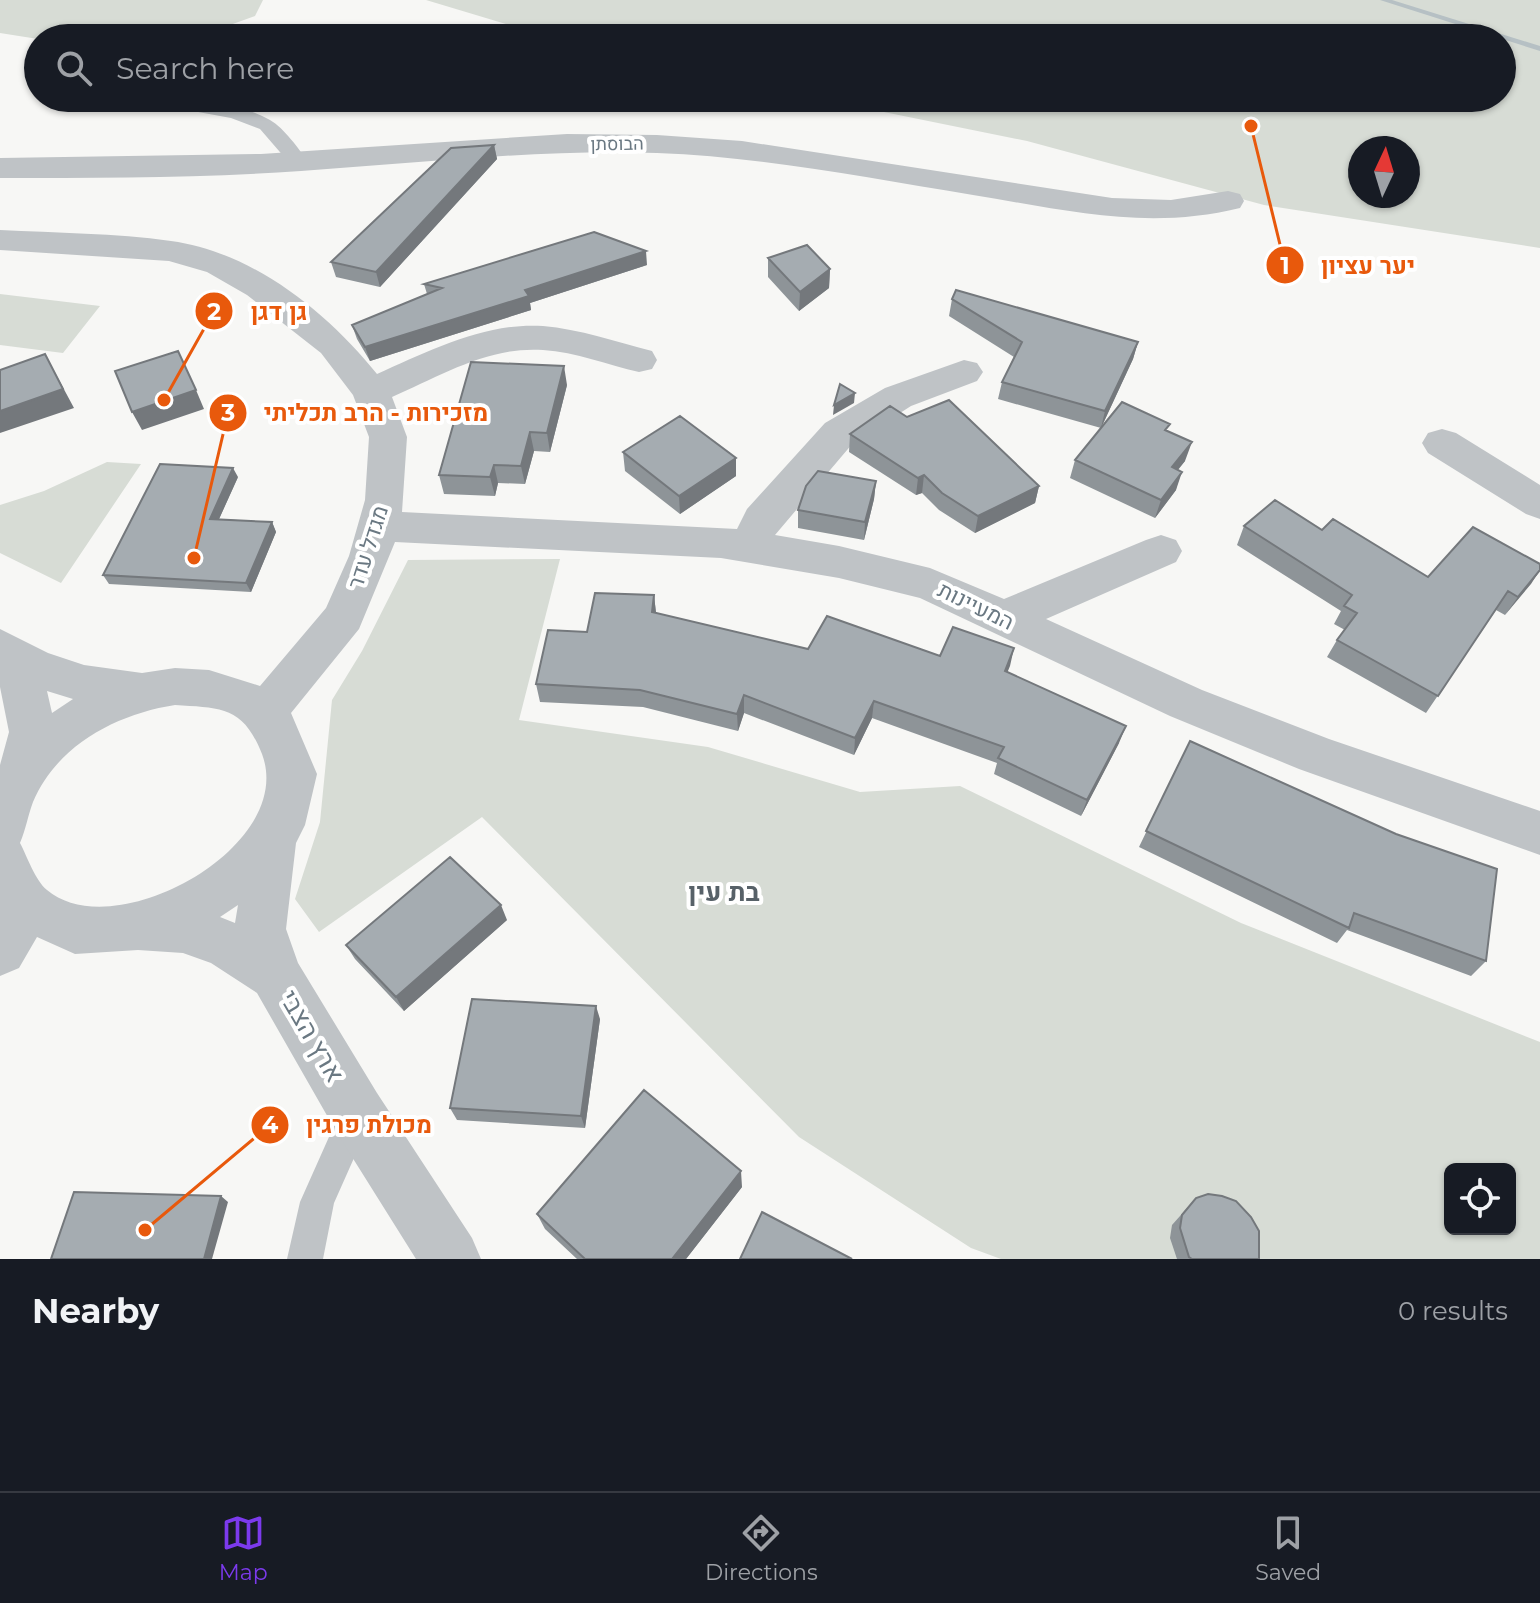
<!DOCTYPE html>
<html lang="en">
<head>
<meta charset="utf-8">
<style>
  body { margin:0; font-family:Montserrat,Heebo,sans-serif; background:#242831; color:#f1f3f6 }
  .controls { position:absolute; right:24px; bottom:24px; display:grid; overflow:hidden; border-radius:12px; box-shadow:0 2px 6px #0004 }
  .controls button { width:72px; height:72px; display:grid; place-items:center; padding:0; border:0; border-bottom:2px solid #363941; background:#171b24; color:#f1f3f6; font:40px sans-serif }
  .compass { position:absolute; left:1348px; top:136px; width:72px; height:72px; border-radius:50%; background:#171b24; box-shadow:0 2px 6px #0004; rotate:4deg }
  .list { margin:0; padding:0; list-style:none }
  h2 { display:flex; justify-content:space-between; align-items:center; height:104px; margin:0; padding:0 32px; font-size:34px }
  h2 small { font-size:26px; font-weight:400; color:#9ea1a6 }
  .icon { flex:none; width:44px; height:44px; fill:none; stroke:currentColor; stroke-width:2; stroke-linecap:round; stroke-linejoin:round }
  .map { position:relative; flex:none; width:1540px; height:1259px; overflow:hidden }
  .search { position:absolute; background:#171b24; box-shadow:0 2px 6px #0004; left:24px; right:24px; top:24px; height:88px; display:flex; align-items:center; gap:20px; box-sizing:border-box; padding:0 28px; border-radius:44px; color:#9ea1a6; font-size:30px }
  .sheet { height:232px; background:#171b24 }
  nav { display:flex; justify-content:space-around; align-items:center; box-sizing:border-box; height:112px; border-top:2px solid #363941; background:#171b24; font-size:22px; color:#9ea1a6 }
  nav a { display:grid; justify-items:center; gap:4px }
  nav .on { color:#7c3aed }
  .map>svg:first-child { display:block }
  .green { fill:#d7dcd5; fill-rule:evenodd }
  .lines { fill:none; stroke-linecap:round; stroke-linejoin:round }
  .stream { fill:#b6c0c4; fill-rule:evenodd }
  .service { fill:#bfc3c6; fill-rule:evenodd }
  .minor { fill:#bfc3c6; fill-rule:evenodd }
  .wall { fill:#8e9498 }
  .shaded-wall { fill:#74787c }
  .building { fill:#a5acb1; stroke:#74787c; stroke-width:2 }
  .labels { text-anchor:middle; dominant-baseline:central; stroke-width:8; stroke-linejoin:round; paint-order:stroke }
  .far-street-label { font-size:18px; fill:#6a7882; stroke:#fff }
  .street-label { font-size:22px; fill:#6a7882; stroke:#fff }
  .quarter-label { font-size:26px; font-weight:bold; fill:#576168; stroke:#fff }
  .near-street-label { font-size:26px; fill:#6a7882; stroke:#fff }
  .leader { fill:none; stroke:#e8590c; stroke-width:3 }
  .callout-dot { fill:#e8590c; stroke:#fff; stroke-width:3 }
  .mark-label { font-size:24px; text-anchor:middle; font-weight:bold; fill:#fff }
  .callout-label { font-size:24px; text-anchor:middle; font-weight:bold; fill:#e8590c; stroke:#fff; stroke-width:8; stroke-linejoin:round; paint-order:stroke }
</style>
</head>
<body>
<div class="map">
<svg width="1540" height="1259" viewBox="0 0 1540 1259">
  <rect width="100%" height="100%" fill="#f7f7f5"/>
  <path class="green" d="M0,0H263L255,16L230,25L262,38L38,39L0,33Z
    M426,0H1540V248L1264,205L1027,141L815,98H1502V38H553ZM1360,148H1408V196H1360Z
    M0,294L100,306L63,353L0,345Z
    M107,462L141,464L61,583L0,553V505L44,491Z
    M560,559L519,720L708,747L860,792L960,786L1241,923L1540,1042V1259H1001L971,1248L799,1137L482,817L319,932L295,899L320,822L332,700L362,651L408,560ZM1450,1169H1510V1229H1450Z"/>
  <g class="lines">
    <path class="stream" d="M1380,0H1392L1540,46V51Z"/>
    <path class="service" d="M140,98C182,98 232,99 270,120C284,128 299,149 308,162L306,166H292L260,129L231,118L149,103Z
      M357,1096L369,1101L374,1113L334,1203L323,1259H287L300,1202L345,1101Z"/>
    <path class="minor" d="M567,134L657,135L742,141L1112,198L1171,200L1228,191L1240,194L1244,201L1240,208C1147,231 1065,210 973,195C868,178 763,157 657,153C538,149 419,163 301,171C201,178 100,178 0,178V158L261,154Z
      M0,230C56,233 115,233 171,241C253,252 327,312 377,374C429,351 486,322 543,326C579,329 617,342 652,351L657,360L652,369L639,372C608,365 576,352 543,350C489,346 440,376 392,397L407,437L402,512L737,529L747,509L825,423L885,388L964,360L977,363L983,372L977,381L911,406L853,443L775,535L839,546L930,568L1004,599L1146,540L1161,535L1176,540L1182,551L1176,562L1046,619L1202,690L1329,739L1540,811V855L1299,769L1170,716L920,598L839,578L721,558L395,542L359,629L291,713L317,774L305,825L296,843L286,929L298,963L377,1093L472,1238L481,1259H416L337,1133L257,993L211,963L183,953L138,950L75,954L37,937L19,968L0,976V765L9,732L0,687V629L48,653L84,665L142,673L175,668L209,670L260,686L326,608L349,556L365,500L369,437L353,395L321,353L247,295L207,272L169,261L0,250ZM47,691L73,699L52,713ZM175,705C221,708 243,706 262,754C297,847 114,947 47,890C35,880 27,856 20,843C26,829 28,815 33,802C57,745 117,714 175,705ZM238,905L235,923L220,917Z
      M1442,429L1456,433L1540,485V519L1526,514L1428,453L1422,443L1428,433Z"/>
  </g>
  <path class="wall" d="M494,145L497,159L380,287L336,277L331,262Z
    M768,258L830,269L829,288L799,311L768,277Z
    M647,265L530,303L531,310L370,361L357,339L352,325L427,294L424,284Z
    M952,299L1138,342L1133,359L1101,428L998,399L1002,382L1014,357L949,316Z
    M567,385L550,452L534,451L525,484L498,483L495,496L444,494L439,475Z
    M907,417L1039,486L1035,503L975,533L939,510L922,493L916,495L849,452L850,434Z
    M1168,432L1185,461L1178,470L1176,490L1155,518L1070,478L1075,460Z
    M623,452L736,476L680,514L625,471Z
    M238,477L219,519L272,522L276,532L251,592L109,584L103,575Z
    M876,481L874,499L864,540L798,528V510Z
    M1244,526L1322,530L1428,577L1540,571L1505,615L1496,610L1426,713L1327,657L1337,640L1345,630L1334,624L1341,611L1237,545Z
    M654,595L656,613L808,649L940,656L1014,648L1007,672L1119,743L1081,816L994,774L997,763L872,718L854,755L744,713L738,731L643,707L540,702L536,684L587,632Z
    M1190,741L1486,961L1471,976L1347,930L1337,943L1139,847Z
    M507,920L404,1011L355,959L346,945Z
    M600,1019L585,1128L457,1120L450,1108Z
    M742,1187L686,1259H577L545,1229L537,1214Z
    M1196,1198L1259,1259H1177L1170,1238L1172,1225Z"/>
  <path class="shaded-wall" d="M494,145L497,159L380,287L376,272Z
    M646,251L647,265L530,303L531,310L370,361L365,347L525,290Z
    M830,269L829,288L799,311L800,292Z
    M1138,342L1133,359L1101,428L1105,411Z
    M45,354L74,408L0,433V411Z
    M564,366L567,385L550,452L547,433Z
    M196,390L204,409L142,430L132,412Z
    M855,393L854,403L833,415L834,405Z
    M530,432L534,451L525,484L521,466Z
    M1192,442L1185,461L1165,485L1172,467Z
    M736,458V476L680,514L679,496Z
    M494,465L498,483L495,496L490,477Z
    M233,468L238,477L215,528L210,519Z
    M1182,472L1176,490L1155,518L1161,500Z
    M924,475L922,493L916,495L918,478Z
    M876,481L874,499L864,540L865,522Z
    M1039,486L1035,503L975,533L978,516Z
    M272,522L276,532L251,592L246,583Z
    M1540,570L1531,584L1505,615L1518,597Z
    M654,595L656,613L652,612Z
    M1014,648L1010,666L1001,688L1005,671Z
    M744,695V713L738,731L737,714Z
    M874,701L872,718L854,755L855,738Z
    M1126,726L1119,743L1081,816L1087,800Z
    M501,905L507,920L404,1011L396,997Z
    M596,1006L600,1019L585,1128L581,1116Z
    M741,1171L742,1187L686,1259H672Z
    M221,1196L228,1202L212,1259H204Z"/>
  <path class="building" d="M426,35L434,38H420Z
    M494,145L376,272L331,262L451,148Z
    M594,232L646,251L525,290L529,296L365,347L352,325L442,288L424,284Z
    M807,245L830,269L800,292L768,258Z
    M956,290L1138,342L1105,411L1002,382L1022,342L952,299Z
    M178,351L196,390L132,412L115,371Z
    M45,354L63,389L0,411V370Z
    M471,362L564,366L547,433L530,432L521,466L494,465L490,477L439,475Z
    M840,384L855,393L834,405Z
    M949,400L1039,486L978,516L942,493L924,475L918,478L850,434L890,406L907,417Z
    M1122,402L1170,424L1165,430L1192,442L1172,467L1182,472L1161,500L1075,460Z
    M680,416L736,458L679,496L623,452Z
    M160,464L233,468L210,519L272,522L246,583L103,575Z
    M818,471L876,481L865,522L798,510L806,486Z
    M1275,500L1322,530L1333,519L1428,577L1473,527L1540,564V570L1518,597L1508,591L1438,696L1337,640L1357,613L1344,606L1352,595L1244,526Z
    M595,593L654,595L652,612L808,649L827,616L940,656L953,627L1014,648L1005,671L1126,726L1087,800L998,758L1004,747L874,701L855,738L744,695L737,714L640,690L536,684L548,630L587,632Z
    M1190,741L1396,834L1497,869L1486,961L1354,913L1349,928L1146,831Z
    M450,857L501,905L396,997L346,945Z
    M472,999L596,1006L581,1116L450,1108Z
    M644,1090L741,1171L672,1259H585L537,1214Z
    M74,1192L221,1196L204,1259H51Z
    M1208,1194L1222,1196L1236,1201L1251,1217L1259,1231V1259H1192L1189,1257L1180,1228L1182,1215L1196,1198Z
    M762,1212L852,1259H740Z"/>
  <g class="labels">
    <g class="far-street-label">
      <text transform="translate(617 144) rotate(-1)">הבוסתן</text>
    </g>
    <g class="street-label">
      <text transform="translate(368 547) rotate(-72)">מגדל עדר</text>
      <text transform="translate(976 606) rotate(26)">המעיינות</text>
    </g>
    <g class="quarter-label">
      <text x="724" y="892">בת עין</text>
    </g>
    <g class="near-street-label">
      <text transform="translate(312 1036) rotate(60)">ארץ הצבי</text>
    </g>
  </g>
  <path class="leader" d="M1251 126L1285 265M164 400L214 311M194 558L228 413M145 1230L270 1125"/>
  <g class="callout-dot">
    <circle cx="1251" cy="126" r="8"/>
    <circle cx="164" cy="400" r="8"/>
    <circle cx="194" cy="558" r="8"/>
    <circle cx="145" cy="1230" r="8"/>
    <circle cx="1285" cy="265" r="20"/>
    <circle cx="214" cy="311" r="20"/>
    <circle cx="228" cy="413" r="20"/>
    <circle cx="270" cy="1125" r="20"/>
  </g>
  <g class="mark-label">
    <text x="1285" y="274">1</text>
    <text x="214" y="320">2</text>
    <text x="228" y="421">3</text>
    <text x="270" y="1133">4</text>
  </g>
  <g class="callout-label">
    <text x="1368" y="274">יער עציון</text>
    <text x="279" y="320">גן דגן</text>
    <text x="376" y="421">מזכירות - הרב תכליתי</text>
    <text x="369" y="1133">מכולת פרגין</text>
  </g>
</svg>
<div class="controls">
<button><svg class="icon" aria-label="locate" viewBox="0 0 24 24"><circle cx="12" cy="12" r="6"/><path d="M12 2v4M12 18v4M2 12h4M18 12h4"/></svg></button>
</div>
<svg class="compass" viewBox="-18 -18 36 36"><path d="M0-13l5 13h-10z" fill="#e53935"/><path d="M0 13l5-13h-10z" fill="#9ea1a6"/></svg>
<div class="search"><svg class="icon" aria-label="search" viewBox="0 0 24 24"><circle cx="10" cy="10" r="6"/><path d="M15 15l6 6"/></svg>Search here</div>
</div>
<section class="sheet">
<h2>Nearby<small>0 results</small></h2>
<ul class="list">
</ul>
</section>
<nav>
<a class="on"><svg class="icon" aria-label="map" viewBox="0 0 24 24"><path d="M3 6l6-2 6 2 6-2v14l-6 2-6-2-6 2zM9 4v14M15 6v14"/></svg>Map</a>
<a><svg class="icon" aria-label="directions" viewBox="0 0 24 24"><path d="M12 3l9 9-9 9-9-9zM9 14v-3h6M13 9l2 2-2 2"/></svg>Directions</a>
<a><svg class="icon" aria-label="saved" viewBox="0 0 24 24"><path d="M7 4h10v16l-5-4-5 4z"/></svg>Saved</a>
</nav>
</body>
</html>
